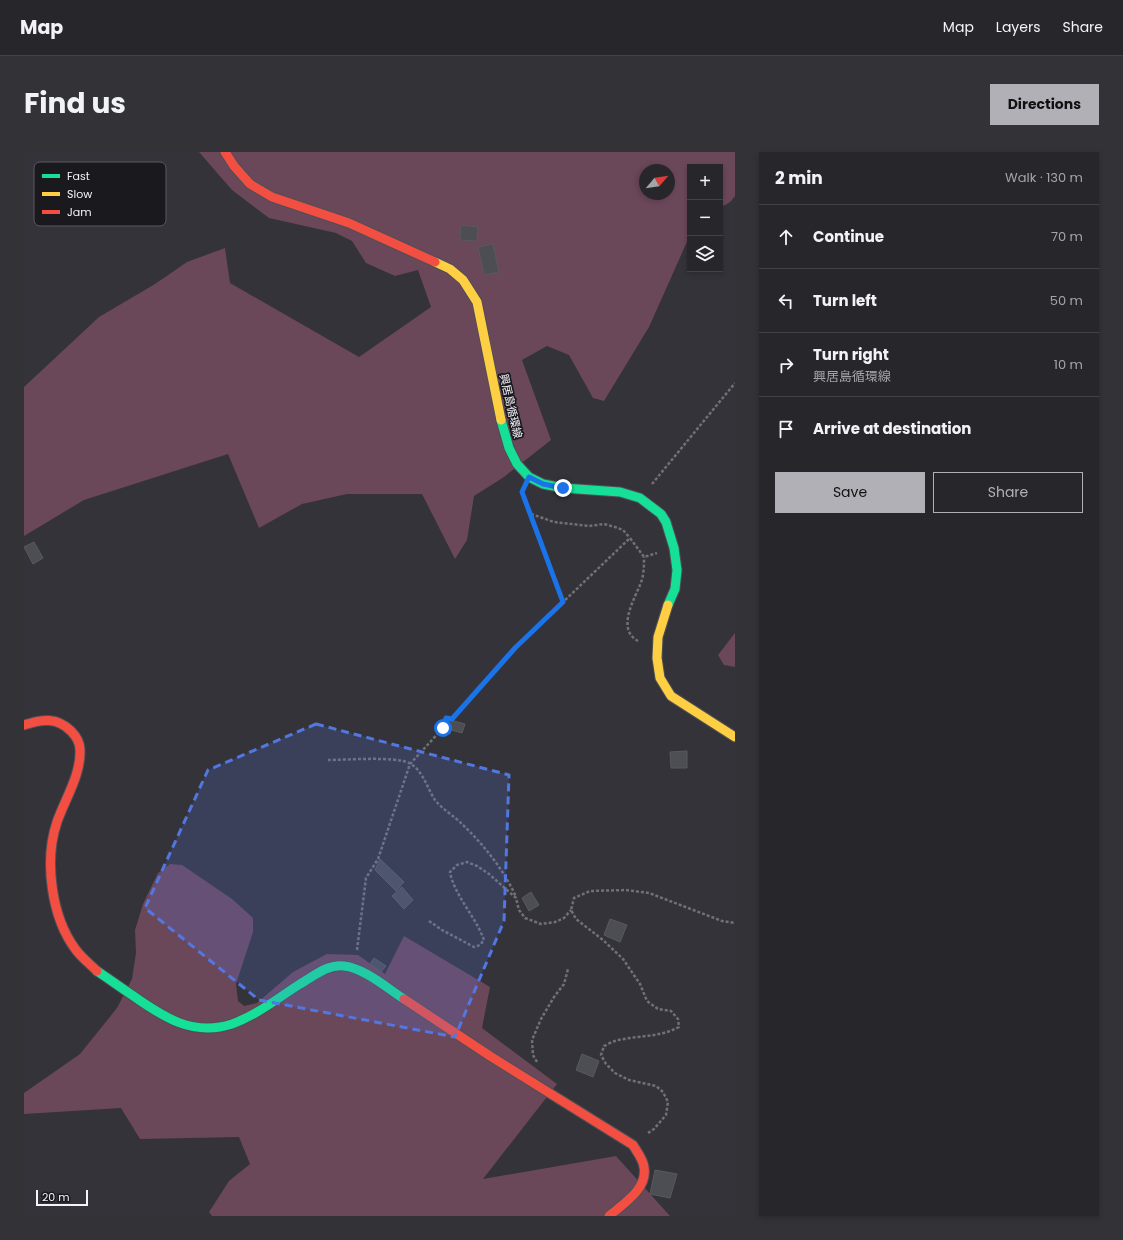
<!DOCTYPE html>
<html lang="en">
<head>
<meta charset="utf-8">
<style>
  body { margin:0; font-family:Poppins,"Noto Sans JP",sans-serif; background:#333237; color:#f1f3f6 }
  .controls { position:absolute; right:12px; top:12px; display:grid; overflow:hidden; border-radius:0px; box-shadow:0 2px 6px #0003 }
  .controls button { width:36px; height:36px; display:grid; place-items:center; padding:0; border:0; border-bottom:1px solid #434347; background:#27262b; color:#f1f3f6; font:20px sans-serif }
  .compass { position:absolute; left:615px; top:12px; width:36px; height:36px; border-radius:50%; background:#27262b; box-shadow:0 2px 6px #0003; rotate:61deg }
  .scale { position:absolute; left:12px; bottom:10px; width:52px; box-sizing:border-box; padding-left:4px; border:2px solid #f5f3fa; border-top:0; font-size:11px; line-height:14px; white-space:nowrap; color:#f5f3fa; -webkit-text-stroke:3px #1a191e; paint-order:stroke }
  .stop { position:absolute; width:12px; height:12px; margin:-9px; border:3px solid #1a73e8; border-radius:50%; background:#fff }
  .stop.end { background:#1a73e8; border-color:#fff; box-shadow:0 1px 4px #0008 }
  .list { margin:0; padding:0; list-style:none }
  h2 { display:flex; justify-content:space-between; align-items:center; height:52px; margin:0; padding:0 16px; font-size:17px }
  h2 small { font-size:13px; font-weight:400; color:#a4a5a9 }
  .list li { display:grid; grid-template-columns:26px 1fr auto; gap:12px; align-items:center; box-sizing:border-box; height:64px; padding:0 16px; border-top:1px solid #434347 }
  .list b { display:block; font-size:15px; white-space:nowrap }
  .list p { margin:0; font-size:13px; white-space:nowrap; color:#a4a5a9 }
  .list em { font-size:13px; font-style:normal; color:#a4a5a9 }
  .actions { display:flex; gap:8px; padding:12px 16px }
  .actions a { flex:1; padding:9px 0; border:1px solid #b1b0b6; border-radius:0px; text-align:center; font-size:14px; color:#b1b0b6 }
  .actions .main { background:#b1b0b6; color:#111 }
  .icon { flex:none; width:22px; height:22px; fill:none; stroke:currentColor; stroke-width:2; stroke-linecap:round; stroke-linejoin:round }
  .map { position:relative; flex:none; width:711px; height:1064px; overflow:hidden; border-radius:0px }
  header { display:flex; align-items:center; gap:24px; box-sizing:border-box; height:56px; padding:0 20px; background:#27262b; border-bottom:1px solid #434347 }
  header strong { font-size:19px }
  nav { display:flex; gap:22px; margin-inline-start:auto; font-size:14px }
  .intro { display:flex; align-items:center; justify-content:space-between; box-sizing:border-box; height:96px; padding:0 24px }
  h1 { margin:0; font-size:28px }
  .button { padding:10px 18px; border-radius:0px; background:#b1b0b6; color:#111; font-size:14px; font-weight:700 }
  main { display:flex; gap:24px; padding:0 24px }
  aside { flex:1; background:#27262b; border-radius:0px; box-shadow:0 2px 6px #0003 }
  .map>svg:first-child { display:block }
  .forest { fill:#6b475a; fill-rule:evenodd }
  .building { fill:#4d4e53; stroke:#59595e }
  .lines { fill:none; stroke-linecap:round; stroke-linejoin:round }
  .fast-casing { stroke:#504f54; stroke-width:11 }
  .slow-casing { stroke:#504f54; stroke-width:11 }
  .jam-casing { stroke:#504f54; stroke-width:11 }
  .path { stroke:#717175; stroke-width:2.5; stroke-dasharray:3 2; stroke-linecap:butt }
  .fast { stroke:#16e098; stroke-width:9 }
  .slow { stroke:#ffcf43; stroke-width:9 }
  .jam { stroke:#f24e42; stroke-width:9 }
  .route { stroke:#1a73e8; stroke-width:5 }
  .marked { fill:#5377e0; fill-opacity:0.2; stroke:#5377e0; stroke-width:3; stroke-dasharray:8 5; stroke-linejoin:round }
  .labels { text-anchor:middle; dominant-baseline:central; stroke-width:3.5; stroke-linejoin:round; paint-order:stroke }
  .street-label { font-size:11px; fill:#f5f3fa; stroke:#1a191e }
  .key { fill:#1a191e; stroke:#5c5a60; stroke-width:1 }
  .key-label { font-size:11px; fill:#f5f3fa }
</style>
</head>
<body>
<header>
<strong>Map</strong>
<nav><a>Map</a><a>Layers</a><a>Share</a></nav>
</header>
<div class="intro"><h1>Find us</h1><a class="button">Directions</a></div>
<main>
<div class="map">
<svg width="711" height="1064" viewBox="0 0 711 1064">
  <rect width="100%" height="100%" fill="#343339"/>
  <path class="forest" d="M175,0H711V44L706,50L696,56V15H666V83L625,175L580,249L569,246L545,203L523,194L498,208L527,288L480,325L450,344L443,388L431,407L398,342H323L278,352L235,376L204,302L60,348L0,384V235L75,165L131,132L163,110L201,96L206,131L335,205L407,155L394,118L371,124L342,111L328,89L312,81L245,66L208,38ZM621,18H645V42H621Z
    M711,481V515L700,513L694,503Z
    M146,712L158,713L208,747L229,766V780L212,832L214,849L220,854L233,851L269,820L303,802L334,803L361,822L380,784L466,835L458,876L533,932L459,1027L592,1004L646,1064H188L185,1060L205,1029L226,1012L215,985L116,987L97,956L0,962V941L56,902L93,856L108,827L112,801L111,778L119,752L134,721Z"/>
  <path class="building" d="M437,73L454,75L453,89L436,88Z
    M469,92L475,120L460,123L454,95Z
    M10,390L19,406L9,412L0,395Z
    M423,567L441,572L438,581L427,578L426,582L419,579Z
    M663,599V616H647L646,600Z
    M356,707L380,730L372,739L351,718Z
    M378,735L389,748L380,757L368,744Z
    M507,740L515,753L505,759L498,746Z
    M586,767L603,773L596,790L580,783Z
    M350,806L362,814L357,820L346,812Z
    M558,902L575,909L569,925L552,918Z
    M631,1018L653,1022L646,1046L626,1042Z"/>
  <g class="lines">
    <g class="fast-casing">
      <path id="fast" d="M477,268L485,296L493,312L505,325L519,332L539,336L596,340L616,346L637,362L642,370L650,396L653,418L651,437L644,453
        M73,819C85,827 96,835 108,843C139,865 169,885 208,872C233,863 254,846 276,832C290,824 303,812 320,814C340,816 363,836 380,847"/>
    </g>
    <g class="slow-casing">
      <path id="slow" d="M411,110L426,117L439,128L453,150L477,268
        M644,453L634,485L633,506L636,526L647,544L711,585"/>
    </g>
    <g class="jam-casing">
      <path id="jam" d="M201,0L210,14L226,32L248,45L325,71L411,110
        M0,573C18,567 33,565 47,579C53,585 56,590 56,598C57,623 41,647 33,670C20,708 27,765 52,798C58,806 66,812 73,819
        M380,847L466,904L609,993C613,1000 619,1007 620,1015C624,1037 599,1052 585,1064"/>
    </g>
    <path class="path" d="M628,332L711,231
      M499,344L539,450
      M507,362L530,370L565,374L580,372L591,375L599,378L606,386
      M614,489C612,488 609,486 607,483C597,470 611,445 616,433C620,424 620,414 620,405
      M304,608C322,608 371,604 385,611C399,618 403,636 411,648C418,657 430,664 438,672C460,693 480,718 492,745
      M405,769L418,778L450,795L456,793L460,788C452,765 430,743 426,720L433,713L443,710L453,714L465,722L492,746L495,758L501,766L517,772L531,770L540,766L547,758
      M333,798L342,726L354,707L386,612L419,576L422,566L428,567L491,496L606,386L620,405L633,401
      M513,910L509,903L508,888L517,867L530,845L540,832L544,817
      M624,981L630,977L642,963L644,950L639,940L632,934L605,928L591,921L582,912L577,903L580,894C583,893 587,890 591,889C612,883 635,886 655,875L654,867L647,859L634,857L623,849L616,832L599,807L579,788L552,767L547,758L550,746L566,739L602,738L625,741L698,769L711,771"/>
    <use href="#fast" class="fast"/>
    <use href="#slow" class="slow"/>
    <use href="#jam" class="jam"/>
  </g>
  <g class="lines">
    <path class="route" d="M419,576L422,566L428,567L491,496L539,450L498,340L505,325L519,332L539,336"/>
  </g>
  <path class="marked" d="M292,572L485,623L480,769L431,885L235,848L121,756L184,618Z"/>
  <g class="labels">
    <g class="street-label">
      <text transform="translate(487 254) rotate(77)">興居島循環線</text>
    </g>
  </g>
  <rect x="10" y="10" width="132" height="64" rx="6" class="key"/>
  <rect x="18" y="22" width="18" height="4" fill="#16e098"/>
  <rect x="18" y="40" width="18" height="4" fill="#ffcf43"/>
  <rect x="18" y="58" width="18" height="4" fill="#f24e42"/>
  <g class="key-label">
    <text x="43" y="28">Fast</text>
    <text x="43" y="46">Slow</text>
    <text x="43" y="64">Jam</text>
  </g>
</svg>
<div class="controls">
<button>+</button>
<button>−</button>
<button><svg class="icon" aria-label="layers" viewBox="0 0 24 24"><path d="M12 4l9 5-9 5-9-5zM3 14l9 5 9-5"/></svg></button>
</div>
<svg class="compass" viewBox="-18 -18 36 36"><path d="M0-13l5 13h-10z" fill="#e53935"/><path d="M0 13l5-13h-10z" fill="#a4a5a9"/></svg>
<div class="scale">20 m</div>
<div class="stop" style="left:419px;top:576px"></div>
<div class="stop end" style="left:539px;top:336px"></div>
</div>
<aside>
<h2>2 min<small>Walk · 130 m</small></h2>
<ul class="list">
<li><svg class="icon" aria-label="ahead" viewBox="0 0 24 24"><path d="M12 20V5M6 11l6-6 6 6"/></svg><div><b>Continue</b></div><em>70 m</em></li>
<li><svg class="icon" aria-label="left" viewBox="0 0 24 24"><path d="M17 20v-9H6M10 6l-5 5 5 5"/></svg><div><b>Turn left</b></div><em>50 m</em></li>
<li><svg class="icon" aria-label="right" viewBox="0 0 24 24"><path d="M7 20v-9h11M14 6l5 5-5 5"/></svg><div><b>Turn right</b><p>興居島循環線</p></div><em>10 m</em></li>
<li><svg class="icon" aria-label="arrive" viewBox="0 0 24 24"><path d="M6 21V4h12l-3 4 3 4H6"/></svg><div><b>Arrive at destination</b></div></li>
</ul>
<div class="actions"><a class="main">Save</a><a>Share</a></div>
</aside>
</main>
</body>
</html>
